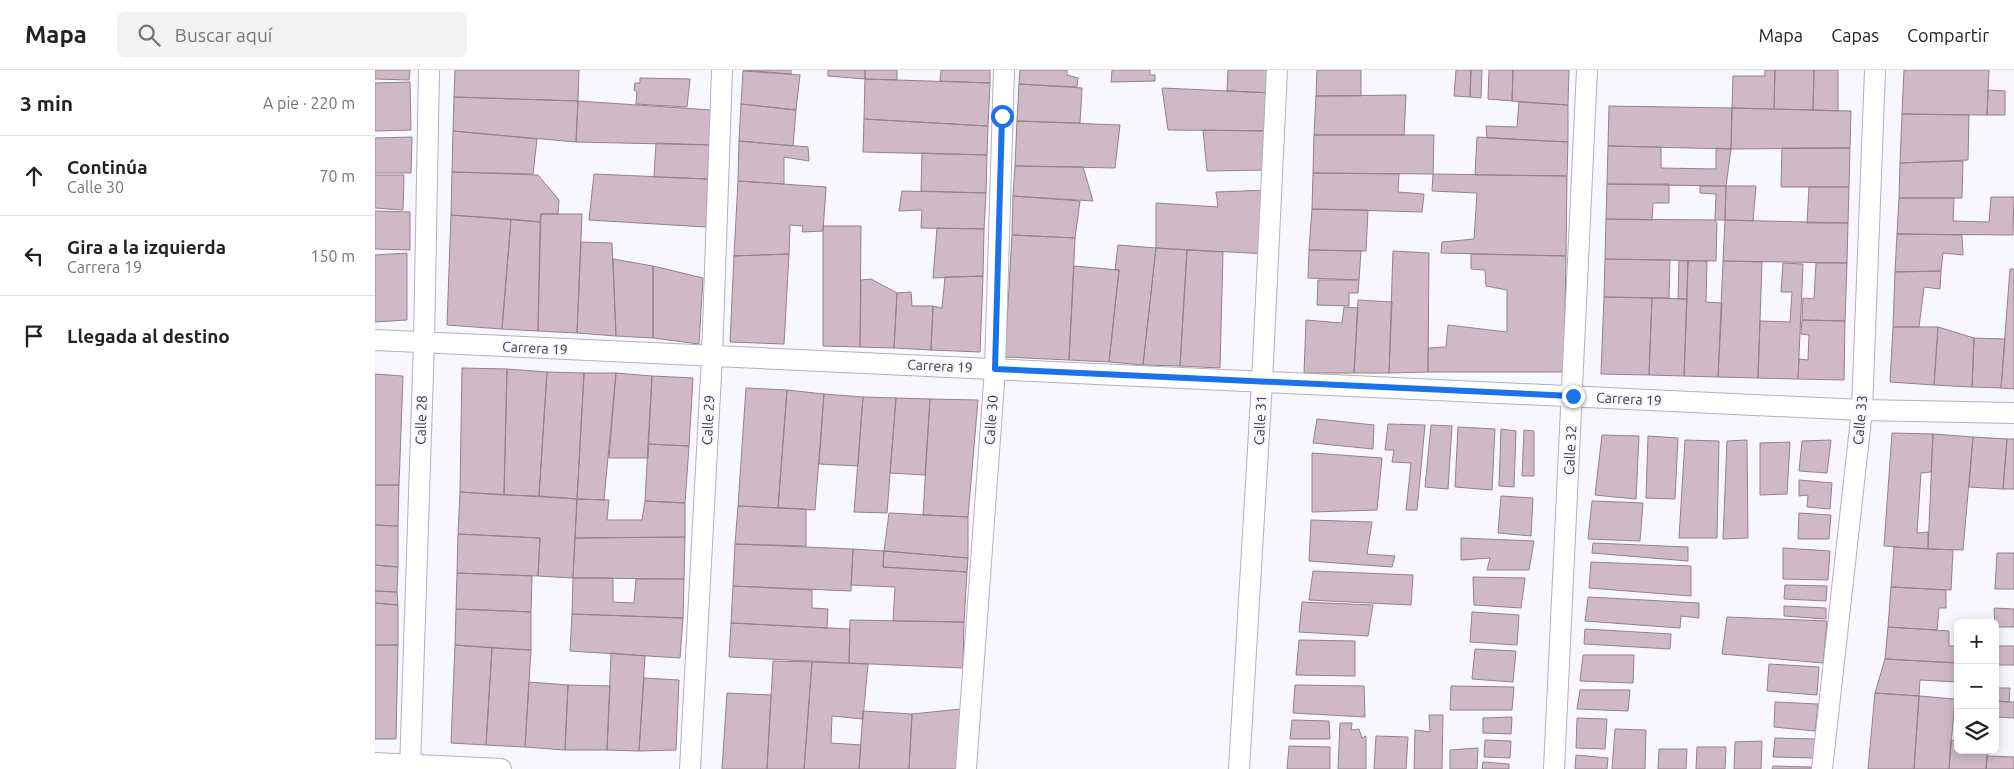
<!DOCTYPE html>
<html lang="es">
<head>
<meta charset="utf-8">
<style>
  body { margin:0; font-family:Ubuntu,sans-serif; background:#f2f2f2; color:#222 }
  .controls { position:absolute; right:15px; bottom:15px; display:grid; overflow:hidden; border-radius:8px; box-shadow:0 2px 12px #0003 }
  .controls button { width:45px; height:45px; display:grid; place-items:center; padding:0; border:0; border-bottom:1px solid #e0e0e0; background:#fff; color:#222; font:25px sans-serif }
  .stop { position:absolute; width:15px; height:15px; margin:-11px; border:4px solid #1a73e8; border-radius:50%; background:#fff }
  .stop.end { background:#1a73e8; border-color:#fff; box-shadow:0 1px 5px #0008 }
  .list { margin:0; padding:0; list-style:none }
  h2 { display:flex; justify-content:space-between; align-items:center; height:65px; margin:0; padding:0 20px; font-size:21px }
  h2 small { font-size:16px; font-weight:400; color:#767676 }
  .list li { display:grid; grid-template-columns:32px 1fr auto; gap:15px; align-items:center; box-sizing:border-box; height:80px; padding:0 20px; border-top:1px solid #e0e0e0 }
  .list b { display:block; font-size:19px; white-space:nowrap }
  .list p { margin:0; font-size:16px; white-space:nowrap; color:#767676 }
  .list em { font-size:16px; font-style:normal; color:#767676 }
  .icon { flex:none; width:28px; height:28px; fill:none; stroke:currentColor; stroke-width:2; stroke-linecap:round; stroke-linejoin:round }
  .map { position:relative; flex:none; width:1639px; height:699px; overflow:hidden }
  header { display:flex; align-items:center; gap:30px; box-sizing:border-box; height:70px; padding:0 25px; background:#fff; border-bottom:1px solid #e0e0e0 }
  header strong { font-size:24px }
  nav { display:flex; gap:28px; margin-inline-start:auto; font-size:18px }
  .search { width:350px; height:45px; background:#f2f2f2; display:flex; align-items:center; gap:12px; box-sizing:border-box; padding:0 18px; border-radius:8px; color:#767676; font-size:19px }
  main { display:flex }
  aside { flex:1; background:#fff }
  .map>svg:first-child { display:block }
  .building { fill:#ceb9c4; stroke:#95818c }
  .lines { fill:none; stroke-linecap:round; stroke-linejoin:round }
  .minor-casing { stroke:#b4afc2; stroke-width:22 }
  .minor { stroke:#fff; stroke-width:20 }
  .route { stroke:#1a73e8; stroke-width:6 }
  .labels { text-anchor:middle; dominant-baseline:central; stroke-width:4; stroke-linejoin:round; paint-order:stroke }
  .street-label { font-size:14px; fill:#39373f; stroke:#f8f6fe }
</style>
</head>
<body>
<header>
<strong>Mapa</strong>
<div class="search"><svg class="icon" aria-label="search" viewBox="0 0 24 24"><circle cx="10" cy="10" r="6"/><path d="M15 15l6 6"/></svg>Buscar aquí</div>
<nav><a>Mapa</a><a>Capas</a><a>Compartir</a></nav>
</header>
<main>
<aside>
<h2>3 min<small>A pie · 220 m</small></h2>
<ul class="list">
<li><svg class="icon" aria-label="ahead" viewBox="0 0 24 24"><path d="M12 20V5M6 11l6-6 6 6"/></svg><div><b>Continúa</b><p>Calle 30</p></div><em>70 m</em></li>
<li><svg class="icon" aria-label="left" viewBox="0 0 24 24"><path d="M17 20v-9H6M10 6l-5 5 5 5"/></svg><div><b>Gira a la izquierda</b><p>Carrera 19</p></div><em>150 m</em></li>
<li><svg class="icon" aria-label="arrive" viewBox="0 0 24 24"><path d="M6 21V4h12l-3 4 3 4H6"/></svg><div><b>Llegada al destino</b></div></li>
</ul>
</aside>
<div class="map">
<svg width="1639" height="699" viewBox="0 0 1639 699">
  <rect width="100%" height="100%" fill="#f8f6fe"/>
  <path class="building" d="M0,0H35L34,10L0,9Z
    M80,0H204L203,31L79,27Z
    M368,0H416V4Z
    M453,0H490V9L453,6Z
    M490,0H522V10L490,9Z
    M566,0H615V13L565,11Z
    M645,0H692V5L703,8L702,17L644,14Z
    M737,0H775V5H780V11L736,12Z
    M853,0H898L897,23L852,21Z
    M942,0H986V26H941Z
    M1081,0H1096L1095,27L1079,26Z
    M1096,0H1107L1106,28L1095,27Z
    M1114,0H1138L1137,31L1113,29Z
    M1138,0H1194L1193,35L1137,31Z
    M1390,0H1400L1399,39L1357,38L1358,6H1390Z
    M1400,0H1439L1438,40L1399,39Z
    M1439,0H1463V41L1438,40Z
    M1529,0H1614L1612,45L1527,44Z
    M368,1L425,5L421,40L366,34Z
    M265,8L315,9L312,37L261,34L262,22L259,20L260,13H265Z
    M490,9L615,13L613,56L489,49Z
    M35,12L36,60L0,61V13Z
    M644,14L707,18L705,53L642,51Z
    M787,18L897,23L896,61L793,60Z
    M1613,20L1630,21V45H1612Z
    M1031,25L1029,65H939L941,26Z
    M79,27L203,31L201,72L78,61Z
    M203,31L336,40L335,75L201,72Z
    M1144,32L1193,35V72L1112,68L1111,56L1142,57Z
    M366,34L421,40L418,76L364,71Z
    M1234,36L1357,38L1356,79L1233,76Z
    M1357,38L1476,41L1475,78L1356,79Z
    M1527,44L1594,45L1593,90L1525,93Z
    M489,49L613,56L612,85L488,82Z
    M642,51L745,55L740,98L640,96Z
    M828,60L896,61L895,100L832,101Z
    M78,61L162,69L158,104L77,102Z
    M939,65H1059L1058,104L938,103Z
    M37,67L36,103H0V68Z
    M1102,67L1193,72L1192,106L1100,105Z
    M364,71L433,77L434,91L409,87V114L363,111Z
    M281,73L335,75L333,109L279,107Z
    M1233,76L1286,77V98L1341,99V78L1356,79L1351,116L1232,114Z
    M1407,78H1475L1474,117H1406Z
    M547,83L612,85L611,123L546,121Z
    M1588,91L1587,128H1524L1525,93Z
    M640,96L708,97L718,131L638,126Z
    M77,102L163,105L184,130L183,144H166L165,152L76,145Z
    M938,103L1024,104L1023,122L1049,124L1047,142L937,139Z
    M219,104L333,109L331,157L214,150Z
    M1058,104L1192,106L1191,186L1066,183L1067,172L1099,169L1102,123L1057,121Z
    M0,105H29L28,140L0,138Z
    M363,111L451,117L448,161L427,162L428,156L415,155L414,184L359,186Z
    M1232,114H1294V133H1278L1277,150L1231,149Z
    M1325,116H1351L1350,150H1340L1341,124L1325,123Z
    M1351,116H1381L1378,151L1350,150Z
    M1434,117H1474L1473,153H1432Z
    M895,120L893,184L781,178V133L843,137L841,122Z
    M527,121L611,123L609,159L546,158L547,140L524,141Z
    M638,126L705,131L700,168L637,165Z
    M1616,127H1639L1638,165L1522,164L1524,128H1579L1578,151L1614,152Z
    M937,139L993,140L991,181L934,180Z
    M0,141L35,142V180L0,179Z
    M166,144H207L202,263L163,261Z
    M76,145L136,149L127,259L72,255Z
    M136,149L165,152L163,261L127,259Z
    M1231,149L1340,150L1342,153L1341,191L1230,189Z
    M1350,150L1473,153L1472,193L1348,191Z
    M448,156H486L485,277L448,276Z
    M562,158L609,159L608,206L558,208Z
    M1522,164L1587,165L1588,185L1568,183L1566,201L1520,202Z
    M637,165L700,168L694,290L630,287Z
    M206,172L237,173L241,266L202,263Z
    M743,175L781,178L768,295L734,292L744,200H740Z
    M781,178L812,180L805,296L768,295Z
    M812,180L848,182L845,298L805,296Z
    M934,180L986,181L984,210L933,208Z
    M1018,181L1054,183L1053,302L1014,303Z
    M32,183V250L0,252V185Z
    M414,184L409,274L355,272L359,186Z
    M1096,184L1191,186L1189,302H1053V278L1071,277L1073,255L1132,262V220L1111,216L1110,200L1096,199Z
    M238,189L278,196V268L241,266Z
    M1230,189L1295,190L1294,228L1229,227Z
    M1304,191H1313L1312,229H1303Z
    M1313,191H1332L1331,232L1347,233L1343,307L1309,306Z
    M1348,191L1387,192L1383,308L1343,307Z
    M1408,193L1428,194L1423,309L1383,308L1385,251L1415,252L1417,222H1406Z
    M1441,193H1472L1470,251L1427,250L1428,228L1439,229Z
    M278,196L328,208L324,274L278,268Z
    M699,196L744,200L734,292L694,290Z
    M1635,199H1639V319L1626,318Z
    M1566,201L1565,219L1549,217L1544,257H1518L1520,202Z
    M608,206L605,282L556,280L558,236L567,238L570,207Z
    M496,209L522,223L519,278L485,277L486,210Z
    M943,210H984L983,223H974V236L942,235Z
    M536,222L537,236H558L556,280L519,278L522,223Z
    M1229,227L1277,228L1274,305L1226,304Z
    M1277,228L1312,229L1309,306L1274,305Z
    M983,230L1017,232L1014,303H979Z
    M969,237L983,238L979,303H929L931,250L967,253Z
    M1427,250L1470,251L1469,310L1423,309L1424,289L1433,290L1434,265L1426,264Z
    M1518,257H1563L1559,315L1515,312Z
    M1563,257L1599,268L1597,317L1559,315Z
    M1599,268L1630,269L1626,318L1597,317Z
    M87,298L132,299L129,425L85,422Z
    M132,299L172,302L164,426L129,425Z
    M172,302L209,303L202,429L164,426Z
    M209,303H241L229,430L202,429Z
    M241,303L277,306L273,388H234Z
    M0,304L28,306L24,415H0Z
    M277,306L318,308L314,376L273,374Z
    M371,318L412,320L403,438L363,436Z
    M412,320L449,324L440,440L403,438Z
    M449,324L488,327L483,396L444,394Z
    M488,327L521,328L512,443L479,442Z
    M521,328L555,329L550,405L515,403Z
    M555,329L603,330L593,447L548,445Z
    M942,349L999,355L998,379L938,373Z
    M1013,354L1050,355L1042,440H1031L1036,393L1017,392L1019,380H1010Z
    M1056,355L1077,356L1073,419L1050,417Z
    M1083,357L1120,359L1117,420L1080,417Z
    M1126,359L1141,361L1139,417L1124,416Z
    M1149,360L1159,361V406H1147Z
    M1517,363L1558,364L1556,402L1546,403L1542,463L1553,462V479L1509,476Z
    M1558,364L1598,367L1588,480L1553,479Z
    M1227,365L1264,366L1261,429L1220,425Z
    M1273,366L1303,368L1300,429L1271,428Z
    M1598,367L1632,369L1628,419L1594,417Z
    M1632,369H1639V419H1628Z
    M1310,370L1344,371L1342,468H1304Z
    M1372,370L1373,468L1348,469L1352,371Z
    M1456,370L1452,403L1424,401L1427,371Z
    M1415,372L1412,424L1385,425V373Z
    M273,374L314,376L310,433L270,431Z
    M937,383L1007,388L1002,440L937,442Z
    M1424,410L1457,413L1455,439L1432,437L1433,425L1424,426Z
    M0,415H24L23,456L0,455Z
    M85,422L202,429L198,508L163,506L165,468L83,464Z
    M1126,426L1158,428L1156,466L1123,463Z
    M202,429L234,430L232,450H267L270,431L310,433V467L200,468Z
    M1217,431L1268,433L1265,471L1213,469Z
    M363,436L431,439V476L360,474Z
    M514,443L593,447V488L509,481Z
    M1424,443L1456,445L1454,469H1423Z
    M936,450L997,452L992,484L1020,486L1017,497L934,491Z
    M0,455L23,456V497L0,495Z
    M83,464L165,468L163,506L82,503Z
    M310,467L309,509L198,508L200,468Z
    M1086,468L1159,471L1154,500H1112L1115,488L1086,490Z
    M1218,473L1313,477V491L1217,483Z
    M360,474L478,479L476,521L358,516Z
    M1519,477L1578,480L1576,520L1516,517Z
    M1408,478L1455,481L1453,510L1408,509Z
    M478,479L509,481L508,497L592,502L589,552L518,551L520,517L476,515Z
    M509,481L593,488L592,502L508,497Z
    M1622,483H1639V519H1620Z
    M1216,492L1316,496V526L1214,518Z
    M0,495L23,497L22,522L0,521Z
    M938,501L1038,505L1036,535L934,530Z
    M82,503L157,506L156,542L81,539Z
    M1098,507L1150,508L1146,538L1099,535Z
    M198,508H238V532L259,533L261,509H309L308,548L197,544Z
    M1410,515L1452,516L1451,531L1409,529Z
    M358,516L437,520V538L453,539L452,558L356,553Z
    M1516,517L1571,520V538H1564L1562,560L1513,557Z
    M0,521L22,522L23,535L0,533Z
    M1213,527L1324,533V548L1306,546L1305,558L1210,551Z
    M927,532L998,535L993,566L924,562Z
    M0,533L23,535V575H0Z
    M1409,536L1451,538V549L1409,546Z
    M1619,538L1639,539V557H1620Z
    M81,539L156,542V580L80,575Z
    M1097,542L1144,545L1142,575L1095,572Z
    M197,544L308,548L305,588L195,581Z
    M1352,547L1452,551L1448,593L1347,584Z
    M475,550L589,552L588,598L474,593Z
    M356,553L475,559L474,593L354,587Z
    M1513,557L1574,561V576H1583V593L1510,589Z
    M1210,559L1296,564L1295,579L1209,574Z
    M924,570L980,571V606L921,605Z
    M0,575H23L21,669H0Z
    M80,575L117,578L111,675L76,673Z
    M1620,576H1639V595H1620Z
    M117,578L156,580L150,677L111,675Z
    M1100,579L1141,581L1138,612L1097,609Z
    M236,583L270,586L264,681L232,680Z
    M1208,585H1259L1258,613L1205,611Z
    M1510,589L1583,593V612L1545,610L1544,626L1500,623Z
    M398,591L437,592L429,699H392Z
    M437,592L493,594L488,649L457,646L456,673L486,675L484,699H429Z
    M1394,594L1444,597L1442,625L1392,621Z
    M269,608L304,610L301,680L264,681Z
    M154,612L193,615L190,680L150,677Z
    M193,615L235,616L232,680H190Z
    M920,615L989,616L990,647L918,643Z
    M1076,616L1139,617L1137,640H1075Z
    M1620,618H1635L1634,632L1620,631Z
    M1205,620H1255L1253,641L1202,639Z
    M352,623L396,625L392,699H347Z
    M1500,623L1544,626L1539,699H1493Z
    M1544,626L1580,629L1574,699H1539Z
    M1620,631L1639,632V648L1620,647Z
    M1400,632L1443,634L1440,661L1399,657Z
    M586,639L584,699H534L537,644Z
    M488,641L537,644L534,699H484Z
    M1054,645H1068L1067,699H1039L1040,660L1055,662Z
    M1137,647L1136,664L1108,663V648Z
    M1202,648L1232,649L1230,679L1201,678Z
    M917,650L954,651L955,669H915Z
    M965,653H977L976,660L984,659L987,668L991,666V699H963Z
    M1240,659L1271,660L1270,699H1237Z
    M1001,666L1033,667L1031,699H999Z
    M1400,668L1440,669L1438,688L1398,687Z
    M1110,670L1136,671L1135,688L1109,687Z
    M1576,670L1583,671V680H1613L1611,699H1574Z
    M1387,671L1386,699H1359L1360,672Z
    M914,676L955,677V699H912Z
    M1322,677H1351L1350,699H1321Z
    M1103,678L1102,699H1075V680Z
    M1284,679H1312L1311,699H1283Z
    M1201,685L1233,688L1232,699H1200Z
    M1612,686L1639,687V699H1611Z
    M1108,692L1134,694V699H1107Z
    M1398,696L1436,697L1435,699H1397Z"/>
  <g class="lines">
    <g class="minor-casing">
      <path id="minor" d="M0,270L1487,340L1639,343
        M0,693L126,699
        M35,699L49,272L54,0
        M315,699L337,286L347,0
        M591,699L620,299L629,0
        M864,699L887,312L902,0
        M1179,699L1212,0
        M1447,699L1487,340L1500,0"/>
    </g>
    <use href="#minor" class="minor"/>
  </g>
  <g class="lines">
    <path class="route" d="M627,46L620,299L1198,326"/>
  </g>
  <g class="labels">
    <g class="street-label">
      <text transform="translate(160 278) rotate(3)">Carrera 19</text>
      <text transform="translate(565 296) rotate(3)">Carrera 19</text>
      <text transform="translate(1254 329) rotate(3)">Carrera 19</text>
      <text transform="translate(46 350) rotate(-88)">Calle 28</text>
      <text transform="translate(333 350) rotate(-87)">Calle 29</text>
      <text transform="translate(616 350) rotate(-86)">Calle 30</text>
      <text transform="translate(885 350) rotate(-87)">Calle 31</text>
      <text transform="translate(1485 350) rotate(-85)">Calle 33</text>
      <text transform="translate(1195 380) rotate(-87)">Calle 32</text>
    </g>
  </g>
</svg>
<div class="controls">
<button>+</button>
<button>−</button>
<button><svg class="icon" aria-label="layers" viewBox="0 0 24 24"><path d="M12 4l9 5-9 5-9-5zM3 14l9 5 9-5"/></svg></button>
</div>
<div class="stop" style="left:627px;top:46px"></div>
<div class="stop end" style="left:1198px;top:326px"></div>
</div>
</main>
</body>
</html>
